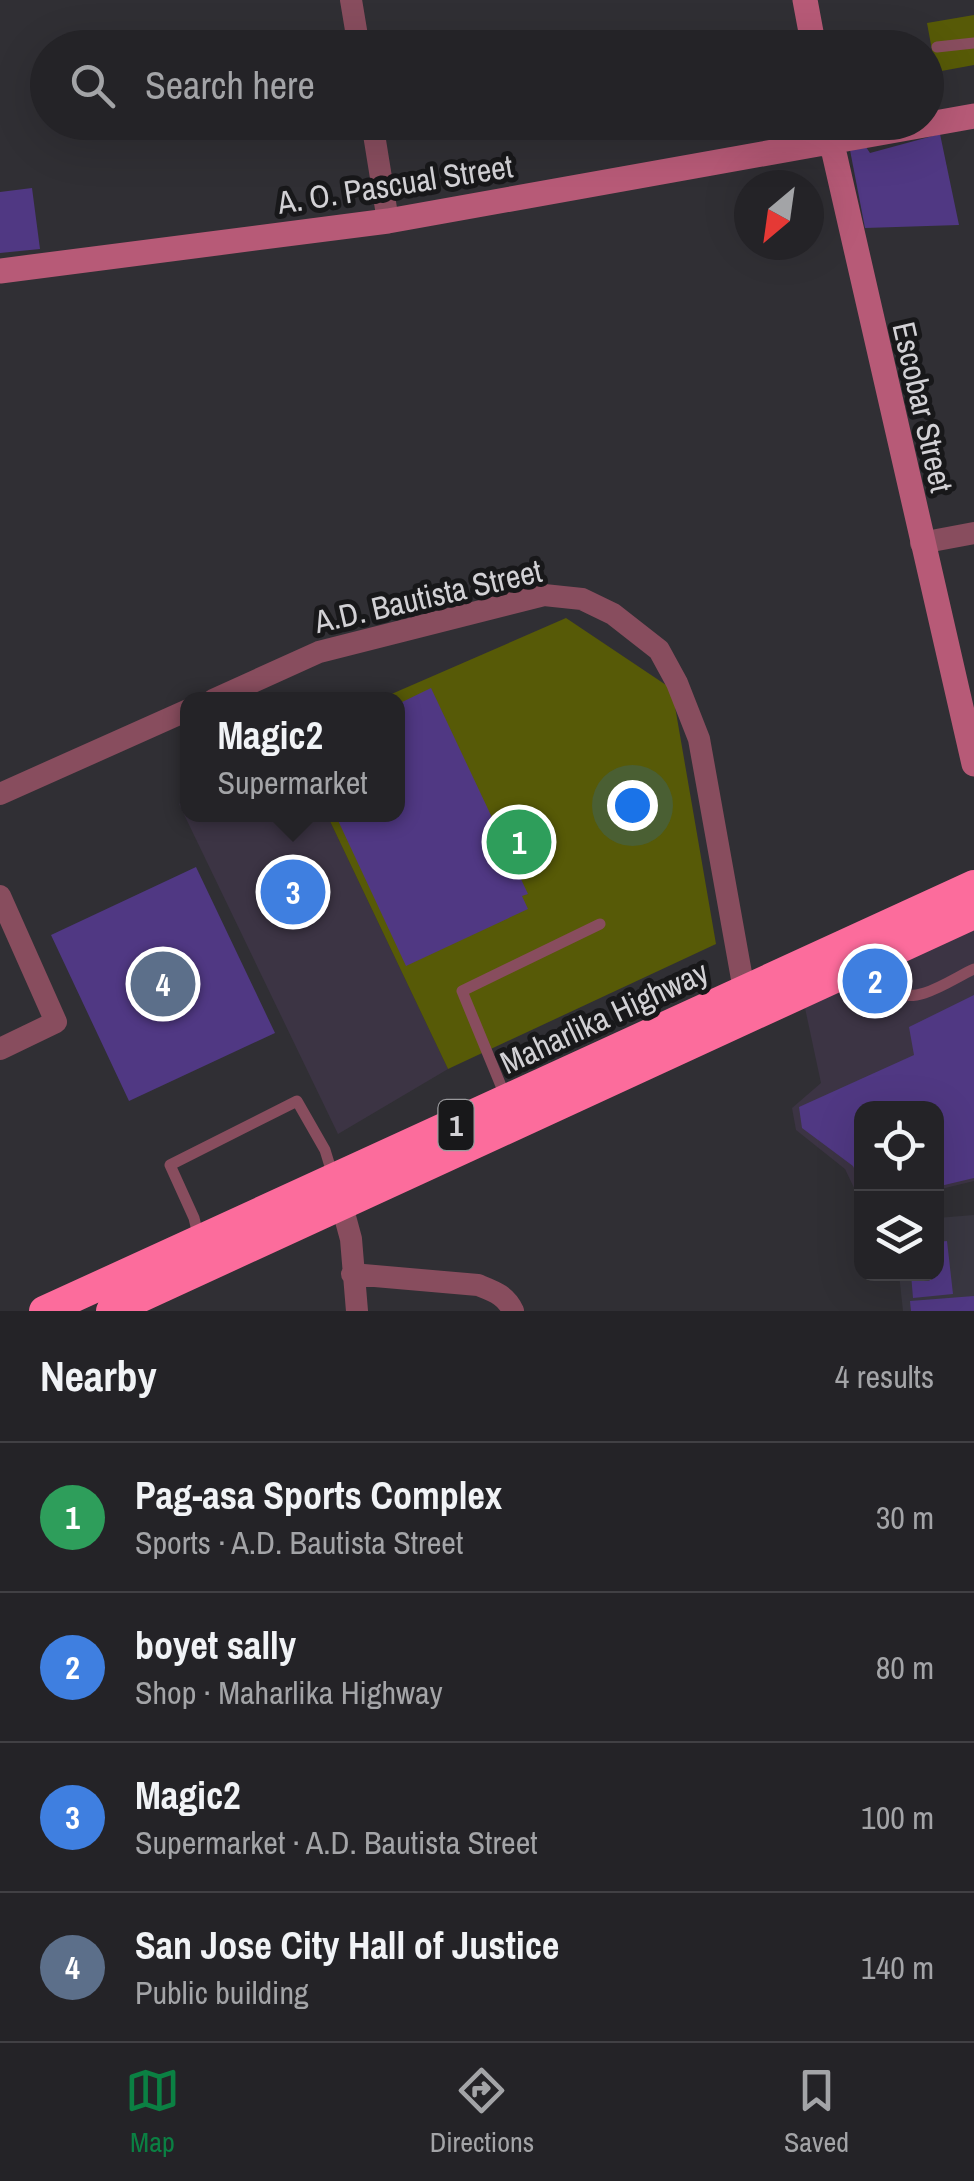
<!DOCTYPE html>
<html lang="en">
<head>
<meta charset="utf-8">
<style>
  body { margin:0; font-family:"Archivo Narrow",sans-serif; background:#2c2b2f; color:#f1f3f6 }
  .controls { position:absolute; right:30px; bottom:30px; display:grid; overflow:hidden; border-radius:20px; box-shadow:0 10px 40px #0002 }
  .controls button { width:90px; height:90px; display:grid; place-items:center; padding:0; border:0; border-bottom:2px solid #414044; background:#242327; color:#f1f3f6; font:50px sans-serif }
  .compass { position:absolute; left:734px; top:170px; width:90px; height:90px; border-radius:50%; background:#242327; box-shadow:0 10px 40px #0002; rotate:209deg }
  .you { position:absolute; left:632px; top:805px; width:35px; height:35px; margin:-25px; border:8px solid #fff; border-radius:50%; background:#1a73e8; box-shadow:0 0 0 15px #1a73e833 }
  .badge { display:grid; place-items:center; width:65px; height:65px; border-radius:50%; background:#0b8043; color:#fff; font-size:32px; font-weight:700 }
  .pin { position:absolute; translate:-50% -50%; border:5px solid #fff; box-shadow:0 2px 10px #0006 }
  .popup { position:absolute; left:180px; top:692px; width:225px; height:130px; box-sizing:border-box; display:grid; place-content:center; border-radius:20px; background:#242327; filter:drop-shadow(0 2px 8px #0005); font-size:32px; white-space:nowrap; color:#a3a4a7 }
  .popup b { font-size:38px; color:#f1f3f6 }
  .popup::after { content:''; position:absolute; left:50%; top:100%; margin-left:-20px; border:20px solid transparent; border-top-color:#242327 }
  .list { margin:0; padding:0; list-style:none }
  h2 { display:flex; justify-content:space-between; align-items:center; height:130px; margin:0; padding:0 40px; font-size:42px }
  h2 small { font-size:32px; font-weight:400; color:#a3a4a7 }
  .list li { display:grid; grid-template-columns:65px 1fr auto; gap:30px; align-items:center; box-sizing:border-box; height:150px; padding:0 40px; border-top:2px solid #414044 }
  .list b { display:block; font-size:38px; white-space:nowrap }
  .list p { margin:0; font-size:32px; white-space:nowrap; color:#a3a4a7 }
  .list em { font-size:32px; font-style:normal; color:#a3a4a7 }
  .icon { flex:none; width:55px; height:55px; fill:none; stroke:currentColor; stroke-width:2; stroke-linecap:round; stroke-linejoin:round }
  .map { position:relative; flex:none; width:974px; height:1311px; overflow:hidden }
  .search { position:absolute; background:#242327; box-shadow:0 10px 40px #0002; left:30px; right:30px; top:30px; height:110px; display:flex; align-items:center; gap:25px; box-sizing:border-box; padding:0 35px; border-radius:55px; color:#a3a4a7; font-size:38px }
  .sheet { height:730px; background:#242327 }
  nav { display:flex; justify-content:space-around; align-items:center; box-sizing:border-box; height:140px; border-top:2px solid #414044; background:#242327; font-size:28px; color:#a3a4a7 }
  nav a { display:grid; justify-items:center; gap:5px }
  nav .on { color:#0b8043 }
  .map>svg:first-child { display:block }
  .commercial { fill:#3c3444 }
  .built { fill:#393741 }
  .green { fill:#575a07 }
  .building { fill:#503883 }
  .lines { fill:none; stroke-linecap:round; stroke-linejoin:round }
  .lane { stroke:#884d5e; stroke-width:11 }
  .street { stroke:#884d5e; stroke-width:22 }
  .secondary { stroke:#b75a77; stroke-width:25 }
  .highway { stroke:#fc6c9c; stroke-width:30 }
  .labels { text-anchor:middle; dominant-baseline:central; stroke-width:10; stroke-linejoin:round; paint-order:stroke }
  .shield { fill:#18181a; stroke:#9a9a9d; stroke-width:2.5 }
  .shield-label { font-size:30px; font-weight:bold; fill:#d2d1d5 }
  .street-label { font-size:32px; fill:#d2d1d5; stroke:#18181a }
</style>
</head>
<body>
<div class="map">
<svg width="974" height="1311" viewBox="0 0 974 1311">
  <rect width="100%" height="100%" fill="#302f34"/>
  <path class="commercial" d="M188,799V814L327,815L448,1069L338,1134L179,804Z
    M974,928V1181L937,1190L936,1108H862L861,1194H857L845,1169L796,1130L792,1108L821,1083L805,1008Z"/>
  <path class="built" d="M974,1215V1311H903L899,1274H936L937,1218Z"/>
  <path class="green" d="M974,15V65L936,72L927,23Z
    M566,618L672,689L716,944L448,1069L327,815L398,814V700L380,699Z"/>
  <path class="building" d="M940,134L959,225L865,228L850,150L866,147L870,153Z
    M32,188L40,249L0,253V192Z
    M431,688L528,894L522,896L528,909L406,966L335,814H398V704Z
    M196,867L275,1033L129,1101L51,935Z
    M974,995V1178L936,1187V1108H862V1185L853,1166L802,1128L799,1107L914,1055L909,1027Z
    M947,1241L953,1294L913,1298L911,1274H936V1242Z
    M974,1296V1311H911L910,1301Z"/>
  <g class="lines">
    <path class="lane" d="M937,47L974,43
      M878,962C883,970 888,985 895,991C915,1007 955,977 974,969
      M506,1098L462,991L600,924
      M199,1239L194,1218L170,1165L297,1101L325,1150L333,1176"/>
    <path class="street" d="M351,0L359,48
      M372,122L388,221
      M921,543L974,533
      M213,700L319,652L544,595L582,599L613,614L659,650L677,683L699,739L744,990
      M0,794L188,710
      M0,896L56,1022L0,1049
      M338,1191L351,1239L357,1311
      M352,1274L478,1285C493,1291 506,1295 513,1311"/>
    <path class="secondary" d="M805,0L814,48
      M827,122L974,764
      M0,271L388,221L974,116"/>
    <path class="highway" d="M44,1311L974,885
      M111,1311L974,914"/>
  </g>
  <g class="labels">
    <rect class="shield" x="438.5" y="1100" width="35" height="50" rx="8"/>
    <g class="shield-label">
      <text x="456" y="1125">1</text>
    </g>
    <g class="street-label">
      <text transform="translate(395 184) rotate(-9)">A. O. Pascual Street</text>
      <text transform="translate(923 407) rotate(77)">Escobar Street</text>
      <text transform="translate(428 596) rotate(-13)">A.D. Bautista Street</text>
      <text transform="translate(604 1017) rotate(-25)">Maharlika Highway</text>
    </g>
  </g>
</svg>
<div class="controls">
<button><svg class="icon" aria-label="locate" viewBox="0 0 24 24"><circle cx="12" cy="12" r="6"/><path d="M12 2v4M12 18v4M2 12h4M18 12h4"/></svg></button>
<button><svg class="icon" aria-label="layers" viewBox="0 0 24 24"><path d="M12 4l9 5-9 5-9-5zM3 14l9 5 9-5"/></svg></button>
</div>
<svg class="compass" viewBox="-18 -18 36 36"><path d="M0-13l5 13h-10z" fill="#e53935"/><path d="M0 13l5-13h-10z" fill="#a3a4a7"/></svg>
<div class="you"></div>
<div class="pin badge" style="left:519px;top:842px;background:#2e9e5b">1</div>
<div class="pin badge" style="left:875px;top:981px;background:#3f7fe0">2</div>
<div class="pin badge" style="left:293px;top:892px;background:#3f7fe0">3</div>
<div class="popup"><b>Magic2</b>Supermarket</div>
<div class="pin badge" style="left:163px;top:984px;background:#5c6f8a">4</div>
<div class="search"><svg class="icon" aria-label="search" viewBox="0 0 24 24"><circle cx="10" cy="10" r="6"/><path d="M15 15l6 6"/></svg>Search here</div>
</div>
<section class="sheet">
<h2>Nearby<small>4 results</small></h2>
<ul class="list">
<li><span class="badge" style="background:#2e9e5b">1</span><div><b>Pag-asa Sports Complex</b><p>Sports · A.D. Bautista Street</p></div><em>30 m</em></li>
<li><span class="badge" style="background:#3f7fe0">2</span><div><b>boyet sally</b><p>Shop · Maharlika Highway</p></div><em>80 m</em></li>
<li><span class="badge" style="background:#3f7fe0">3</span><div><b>Magic2</b><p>Supermarket · A.D. Bautista Street</p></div><em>100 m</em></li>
<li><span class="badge" style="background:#5c6f8a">4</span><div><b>San Jose City Hall of Justice</b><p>Public building</p></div><em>140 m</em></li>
</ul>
</section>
<nav>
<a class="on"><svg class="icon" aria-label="map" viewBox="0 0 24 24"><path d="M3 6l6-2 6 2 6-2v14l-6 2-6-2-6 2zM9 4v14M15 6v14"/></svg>Map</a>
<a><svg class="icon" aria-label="directions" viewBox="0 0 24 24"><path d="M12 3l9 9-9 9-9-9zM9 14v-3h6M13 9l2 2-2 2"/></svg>Directions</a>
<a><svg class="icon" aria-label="saved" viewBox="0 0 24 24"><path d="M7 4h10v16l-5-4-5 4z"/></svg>Saved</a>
</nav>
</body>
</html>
